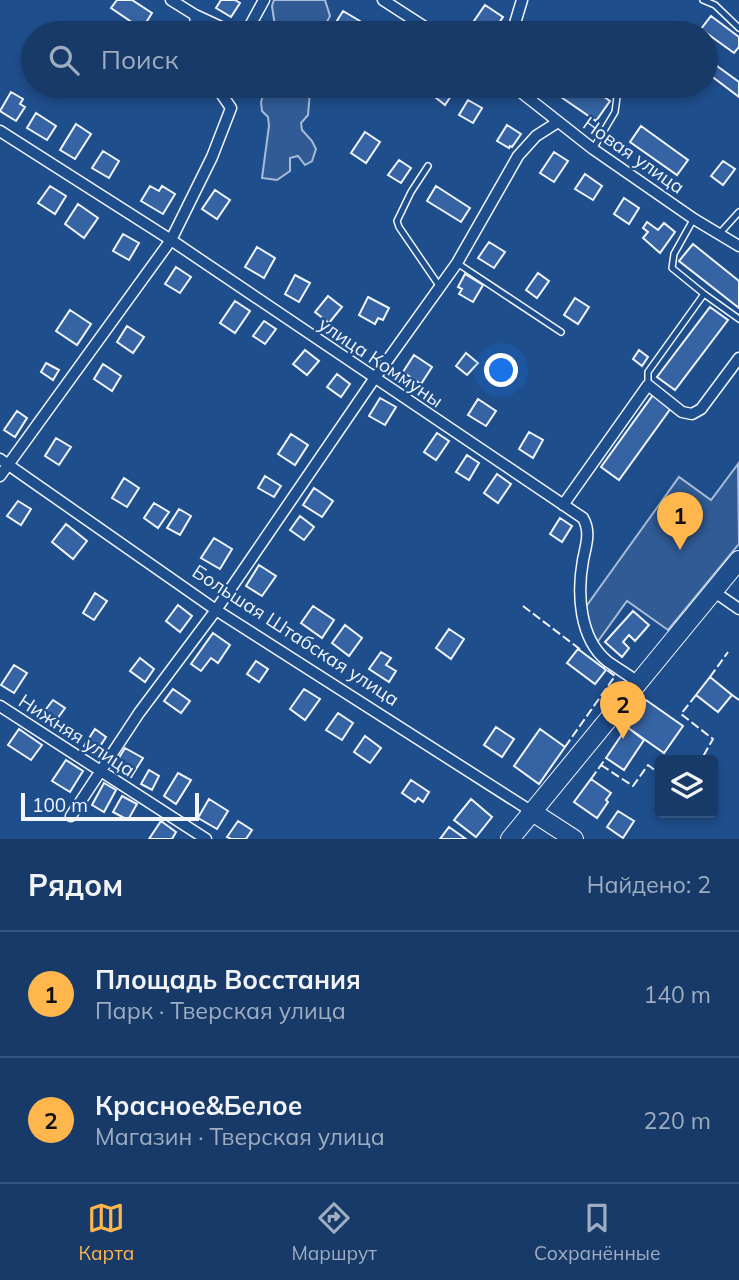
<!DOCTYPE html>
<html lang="ru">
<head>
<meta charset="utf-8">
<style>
  body { margin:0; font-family:Mulish,sans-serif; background:#20416f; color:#f1f3f6 }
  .controls { position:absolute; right:21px; bottom:21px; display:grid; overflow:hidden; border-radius:7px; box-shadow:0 4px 10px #0003 }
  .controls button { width:63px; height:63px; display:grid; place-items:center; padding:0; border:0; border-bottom:2px solid #36547d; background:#173a69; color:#f1f3f6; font:35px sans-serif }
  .scale { position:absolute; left:21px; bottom:18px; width:178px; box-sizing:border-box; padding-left:7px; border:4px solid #f2f6ff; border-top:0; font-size:19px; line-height:24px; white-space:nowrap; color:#f2f6ff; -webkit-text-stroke:5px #1f4e8c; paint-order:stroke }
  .you { position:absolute; left:502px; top:371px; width:24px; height:24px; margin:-18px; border:5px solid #fff; border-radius:50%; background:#1a73e8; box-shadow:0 0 0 10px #1a73e833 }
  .badge { display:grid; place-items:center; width:46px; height:46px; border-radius:50%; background:#ffb74d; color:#111; font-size:23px; font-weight:700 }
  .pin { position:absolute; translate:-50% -58px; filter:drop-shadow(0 2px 4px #0008) }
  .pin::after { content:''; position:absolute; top:37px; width:24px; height:21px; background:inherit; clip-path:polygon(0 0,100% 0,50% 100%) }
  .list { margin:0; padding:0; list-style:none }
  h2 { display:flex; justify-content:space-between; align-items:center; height:91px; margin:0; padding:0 28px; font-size:30px }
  h2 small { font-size:23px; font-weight:400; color:#9eadc0 }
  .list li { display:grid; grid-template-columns:46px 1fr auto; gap:21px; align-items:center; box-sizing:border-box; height:126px; padding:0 28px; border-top:2px solid #36547d }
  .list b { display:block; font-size:26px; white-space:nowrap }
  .list p { margin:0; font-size:23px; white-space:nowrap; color:#9eadc0 }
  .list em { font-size:23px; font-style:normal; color:#9eadc0 }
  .icon { flex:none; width:38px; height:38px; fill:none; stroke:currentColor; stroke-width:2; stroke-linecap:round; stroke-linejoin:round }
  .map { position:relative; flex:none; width:739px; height:839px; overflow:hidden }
  .search { position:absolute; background:#173a69; box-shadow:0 4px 10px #0003; left:21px; right:21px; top:21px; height:77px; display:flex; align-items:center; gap:18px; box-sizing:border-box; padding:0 24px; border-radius:38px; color:#9eadc0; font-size:26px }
  .sheet { height:343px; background:#173a69 }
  nav { display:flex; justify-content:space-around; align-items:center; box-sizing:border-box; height:98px; border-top:2px solid #36547d; background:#173a69; font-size:19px; color:#9eadc0 }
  nav a { display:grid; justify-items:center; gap:4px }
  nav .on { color:#ffb74d }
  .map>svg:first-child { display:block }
  .built { fill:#305b95; stroke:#a8bbd7; stroke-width:2 }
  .building { fill:#3563a3; stroke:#f2f6ff; stroke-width:2 }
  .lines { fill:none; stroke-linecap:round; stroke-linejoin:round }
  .service-casing { stroke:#f2f6ff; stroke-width:8 }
  .minor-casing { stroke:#f2f6ff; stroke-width:13 }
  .primary-casing { stroke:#f2f6ff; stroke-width:20 }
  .service { stroke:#1f4e8c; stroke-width:5 }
  .minor { stroke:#1f4e8c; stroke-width:10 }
  .primary { stroke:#1f4e8c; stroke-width:18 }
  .fence { stroke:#f2f6ff; stroke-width:2; stroke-dasharray:9 3.5; stroke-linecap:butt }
  .labels { text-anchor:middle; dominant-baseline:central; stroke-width:5; stroke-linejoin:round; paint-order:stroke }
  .street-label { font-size:19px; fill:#f2f6ff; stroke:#1f4e8c }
</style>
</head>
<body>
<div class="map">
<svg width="739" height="839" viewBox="0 0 739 839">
  <rect width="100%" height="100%" fill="#1f4e8c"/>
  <path class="built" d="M274,0H325L330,16L321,33H276L272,6Z
    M271,86H313L310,92L308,115L301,123L302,130L312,141L316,149L312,161L305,165L298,156L290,158V171L277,180L262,178L269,126L268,117L262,111L261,102L264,92Z
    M738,464L739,544L668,630L627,601L596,644L585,608L679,477L711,500Z"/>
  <path class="building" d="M117,0H132L152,13L142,29L111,8Z
    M221,0H235L240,3L231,17L216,8Z
    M485,5L503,17L492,33L474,21Z
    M343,11L360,21L357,26L352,25L348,33H339L332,29Z
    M711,16L739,37V47L734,53L701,29Z
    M706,58L739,82V97L706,72Z
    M436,86H447L451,89L448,93L451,96L445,105L430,93Z
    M545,86H588L610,101L596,121Z
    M11,92L23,99L20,104L25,107L16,121L0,111Z
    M468,100L482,108L473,123L459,115Z
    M36,113L56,126L47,140L27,128Z
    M76,124L91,134L75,159L60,150Z
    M507,125L521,134L512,147L510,146L509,148L497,141Z
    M641,126L688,160L677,175L630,142Z
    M365,132L380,142L366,163L351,153Z
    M103,151L119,161L109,178L92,168Z
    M554,152L568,161L554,182L540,173Z
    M399,160L411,168L401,183L388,175Z
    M723,161L735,169L723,185L711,176Z
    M585,174L602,186L593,200L575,189Z
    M50,186L66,196L55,214L38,203Z
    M150,186L159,191L162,186L175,194L163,214L141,201Z
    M436,186L470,208L461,222L427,201Z
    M215,190L230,200L217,219L202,209Z
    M624,198L639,208L629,224L614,214Z
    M78,204L98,218L84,238L65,224Z
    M647,222L658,230L664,223L675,232L660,253L643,238L648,232L643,228Z
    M123,234L139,243L129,260L113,251Z
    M489,242L505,252L494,268L478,258Z
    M693,244L739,281V308L679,261Z
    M257,247L275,258L264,278L245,267Z
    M176,267L191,277L180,293L165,284Z
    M538,273L549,281L537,298L526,290Z
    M465,274L483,285L473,302L459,294L462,289L458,287Z
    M295,275L310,283L299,302L285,294Z
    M328,296L342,307L329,323L315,312Z
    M368,297L389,308L383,320L378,318L375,324L359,315Z
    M575,298L589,307L578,324L564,315Z
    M235,301L250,311L235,333L220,323Z
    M710,307L728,320L675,390L657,377Z
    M70,310L91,324L77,345L56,331Z
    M264,321L276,329L265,344L253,336Z
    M127,326L144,337L133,353L117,342Z
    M305,350L319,361L307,375L293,364Z
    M639,350L648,357L642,366L633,359Z
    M466,353L478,363L467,375L456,366Z
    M414,355L432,367L421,384L403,372Z
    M46,363L59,370L53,380L41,372Z
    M103,364L121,376L112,391L94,379Z
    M337,374L350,384L341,397L327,387Z
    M653,395L671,408L619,480L601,467Z
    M380,398L396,407L385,425L369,416Z
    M478,399L496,411L486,426L468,415Z
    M17,411L27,418L15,437L4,430Z
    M529,432L543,440L533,458L519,449Z
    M437,433L449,441L436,460L424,452Z
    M291,434L308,445L295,465L278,454Z
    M56,438L71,447L59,465L45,456Z
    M467,455L479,463L469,480L456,472Z
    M497,474L511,484L498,503L484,493Z
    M265,476L281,486L274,497L258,488Z
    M124,478L139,488L127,507L112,498Z
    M314,488L333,501L322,517L303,505Z
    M18,501L31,509L21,525L7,516Z
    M154,503L169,512L158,528L144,518Z
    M179,509L191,516L180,535L167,528Z
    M300,516L314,527L304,540L290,530Z
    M560,518L572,526L562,542L550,534Z
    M66,524L87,541L73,559L52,542Z
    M214,538L232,549L220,569L201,558Z
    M259,565L276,576L262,596L246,586Z
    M95,593L107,601L94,620L83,613Z
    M178,605L192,616L180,632L166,621Z
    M313,606L334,620L322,638L301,623Z
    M633,611L649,625L635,641L629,635L623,642L629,648L622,657L605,642Z
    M345,625L362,638L349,656L332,643Z
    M449,629L464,639L451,659L436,648Z
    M213,633L230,645L218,663L211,658L201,671L191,664Z
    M578,649L606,670L595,684L567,663Z
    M381,652L391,658L386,665L396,671L389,682L369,669Z
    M140,658L154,669L145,682L130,671Z
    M256,661L268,669L259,682L247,674Z
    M14,665L27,673L14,693L1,685Z
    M710,677L732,695L718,712L696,695Z
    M173,689L190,701L181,713L164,701Z
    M304,689L320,699L305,720L290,709Z
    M53,700L65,708L52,726L40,717Z
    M646,700L683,726L664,753L627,727Z
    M338,713L353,723L342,740L326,730Z
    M496,727L514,739L502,757L484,745Z
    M627,727L644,740L624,770L606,758Z
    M19,729L42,745L31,760L8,745Z
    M95,729L106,737L95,754L84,746Z
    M540,729L565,747L539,784L514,766Z
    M365,736L381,748L370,763L354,752Z
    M125,748L143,758L131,777L114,766Z
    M66,760L83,771L70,792L52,781Z
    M149,770L159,776L152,790L141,784Z
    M178,773L191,780L176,804L164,796Z
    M591,779L611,793L606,800L608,802L597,818L574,802Z
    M411,780L429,792L423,802L418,798L415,802L402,793Z
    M104,783L116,790L104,812L92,805Z
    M122,796L137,804L128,820L113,812Z
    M209,799L228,811L217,829L198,818Z
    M471,799L492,817L476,837L454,820Z
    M618,811L634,821L623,838L607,827Z
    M161,821L176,832L172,839H149Z
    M238,821L252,830L246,839H231L227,837Z
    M449,827L466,839H440Z"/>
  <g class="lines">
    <g class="service-casing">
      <path id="service" d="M703,0L715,5L739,28
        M515,24L528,33
        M593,149L615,112L617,97L604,86
        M428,166L411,192L397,221L399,227L440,287
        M720,233L739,212
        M457,263L561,332
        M704,294L739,319
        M648,385V372L704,294L672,268L674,254L693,220"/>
    </g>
    <g class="minor-casing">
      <path id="minor" d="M171,0L195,15L197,33
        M383,0L434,33
        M195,15L234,33
        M246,33L264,0
        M512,33L522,0
        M513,86L593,149L694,219L739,246
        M0,131L171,240L583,518C591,532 586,545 583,560C577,593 579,638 607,661C617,668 628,675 638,682
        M0,459L216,610L534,813
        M0,476L171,240L212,157L231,108L216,86
        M563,505L648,385L682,412L692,414L701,409L739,358
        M713,591L739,609
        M0,706L206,839
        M71,816L139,713L216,610L374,379L457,263L518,156L536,136L558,122"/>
    </g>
    <g class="primary-casing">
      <path id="primary" d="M534,813L574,839
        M510,839L739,560"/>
    </g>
    <use href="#service" class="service"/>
    <use href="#minor" class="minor"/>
    <use href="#primary" class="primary"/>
    <path class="fence" d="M523,606L581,650
      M710,677L728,652
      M696,695L681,714L713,739L701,760
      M732,695L739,700
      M565,747L615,676L603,667
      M601,765L633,786L648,765L660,774
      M591,779L606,758"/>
  </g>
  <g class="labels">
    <g class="street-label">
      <text transform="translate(634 155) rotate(35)">Новая улица</text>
      <text transform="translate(381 362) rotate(34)">улица Коммуны</text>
      <text transform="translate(296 635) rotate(33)">Большая Штабская улица</text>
      <text transform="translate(77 735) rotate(33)">Нижняя улица</text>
    </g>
  </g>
</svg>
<div class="controls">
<button><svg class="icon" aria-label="layers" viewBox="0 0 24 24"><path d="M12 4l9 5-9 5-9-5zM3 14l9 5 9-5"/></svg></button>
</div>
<div class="scale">100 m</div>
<div class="you"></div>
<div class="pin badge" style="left:680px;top:550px">1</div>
<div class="pin badge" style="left:623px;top:739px">2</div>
<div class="search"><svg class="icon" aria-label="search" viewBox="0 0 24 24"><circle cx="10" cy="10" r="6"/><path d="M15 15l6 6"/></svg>Поиск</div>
</div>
<section class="sheet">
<h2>Рядом<small>Найдено: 2</small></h2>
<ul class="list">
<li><span class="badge">1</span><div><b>Площадь Восстания</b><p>Парк · Тверская улица</p></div><em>140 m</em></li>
<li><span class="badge">2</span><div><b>Красное&amp;Белое</b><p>Магазин · Тверская улица</p></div><em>220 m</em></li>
</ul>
</section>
<nav>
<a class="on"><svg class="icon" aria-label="map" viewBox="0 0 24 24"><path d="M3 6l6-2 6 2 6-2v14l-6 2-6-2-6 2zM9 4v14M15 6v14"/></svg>Карта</a>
<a><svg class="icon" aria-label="directions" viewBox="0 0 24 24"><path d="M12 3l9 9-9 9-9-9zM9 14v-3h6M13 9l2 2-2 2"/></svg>Маршрут</a>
<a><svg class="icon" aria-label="saved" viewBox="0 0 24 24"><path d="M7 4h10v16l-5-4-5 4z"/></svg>Сохранённые</a>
</nav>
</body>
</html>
